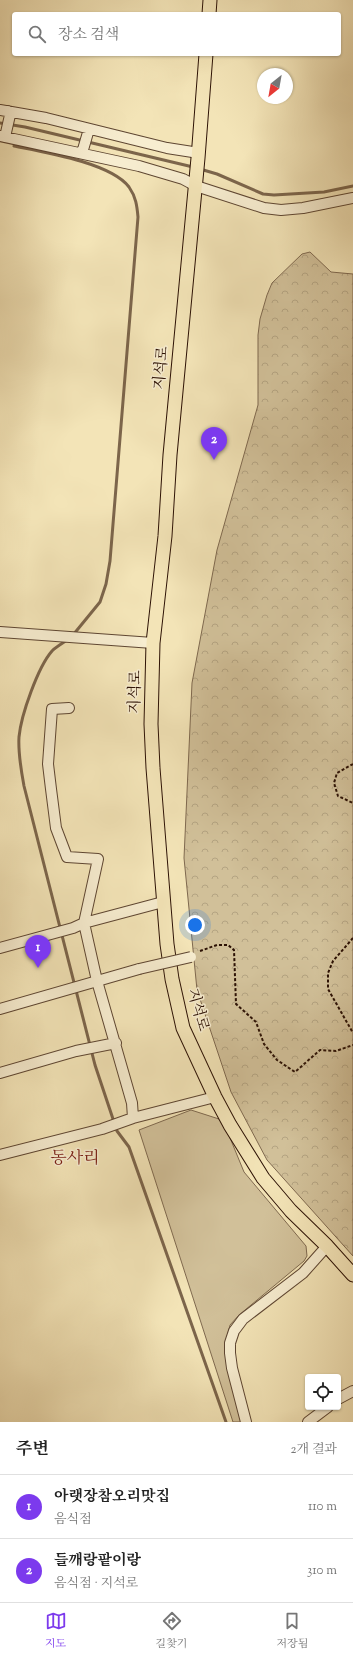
<!DOCTYPE html>
<html lang="ko">
<head>
<meta charset="utf-8">
<style>
  body { margin:0; font-family:"Sorts Mill Goudy","Noto Serif KR",serif; background:#f6f6f6; color:#222 }
  .controls { position:absolute; right:12px; bottom:12px; display:grid; overflow:hidden; border-radius:4px; box-shadow:0 1px 3px #0004 }
  .controls button { width:36px; height:36px; display:grid; place-items:center; padding:0; border:0; border-bottom:1px solid #e0e0e0; background:#fff; color:#222; font:20px sans-serif }
  .compass { position:absolute; left:257px; top:68px; width:36px; height:36px; border-radius:50%; background:#fff; box-shadow:0 1px 3px #0004; rotate:211deg }
  .you { position:absolute; left:195px; top:925px; width:14px; height:14px; margin:-10px; border:3px solid #fff; border-radius:50%; background:#1a73e8; box-shadow:0 0 0 6px #1a73e833 }
  .badge { display:grid; place-items:center; width:26px; height:26px; border-radius:50%; background:#7c3aed; color:#fff; font-size:13px; font-weight:700 }
  .pin { position:absolute; translate:-50% -33px; filter:drop-shadow(0 1px 2px #0008) }
  .pin::after { content:''; position:absolute; top:21px; width:14px; height:12px; background:inherit; clip-path:polygon(0 0,100% 0,50% 100%) }
  .list { margin:0; padding:0; list-style:none }
  h2 { display:flex; justify-content:space-between; align-items:center; height:52px; margin:0; padding:0 16px; font-size:17px }
  h2 small { font-size:13px; font-weight:400; color:#767676 }
  .list li { display:grid; grid-template-columns:26px 1fr auto; gap:12px; align-items:center; box-sizing:border-box; height:64px; padding:0 16px; border-top:1px solid #e0e0e0 }
  .list b { display:block; font-size:15px; white-space:nowrap }
  .list p { margin:0; font-size:13px; white-space:nowrap; color:#767676 }
  .list em { font-size:13px; font-style:normal; color:#767676 }
  .icon { flex:none; width:22px; height:22px; fill:none; stroke:currentColor; stroke-width:2; stroke-linecap:round; stroke-linejoin:round }
  .map { position:relative; flex:none; width:353px; height:1422px; overflow:hidden }
  .search { position:absolute; background:#fff; box-shadow:0 1px 3px #0004; left:12px; right:12px; top:12px; height:44px; display:flex; align-items:center; gap:10px; box-sizing:border-box; padding:0 14px; border-radius:4px; color:#767676; font-size:15px }
  .sheet { height:180px; background:#fff }
  nav { display:flex; justify-content:space-around; align-items:center; box-sizing:border-box; height:56px; border-top:1px solid #e0e0e0; background:#fff; font-size:11px; color:#767676 }
  nav a { display:grid; justify-items:center; gap:2px }
  nav .on { color:#7c3aed }
  .map>svg:first-child { display:block }
  .forest { fill:url(#forest-crowns); stroke:#7f694f }
  .park { fill:#d1c099; stroke:#7f694f }
  .lines { fill:none; stroke-linecap:round; stroke-linejoin:round }
  .stream { stroke:#7c654b; stroke-width:3 }
  .minor-casing { stroke:#5e4632; stroke-width:12 }
  .major-casing { stroke:#2d1205; stroke-width:15 }
  .path { stroke:#2d1205; stroke-width:2; stroke-dasharray:3 2; stroke-linecap:butt }
  .minor { stroke:#f7edd0; stroke-width:10 }
  .major { stroke:#f3e4b7; stroke-width:13 }
  .minor-bridge-casing { stroke:#5e4632; stroke-width:12; stroke-linecap:butt }
  .minor-bridge { stroke:#f7edd0; stroke-width:10 }
  .labels { text-anchor:middle; dominant-baseline:central; stroke-width:3; stroke-linejoin:round; paint-order:stroke }
  .street-label { font-size:15px; fill:#2d1205; stroke:#f7edd0 }
  .quarter-label { font-size:17px; fill:#7a1f14; stroke:#f7edd0 }
</style>
</head>
<body>
<div class="map">
<svg width="353" height="1422" viewBox="0 0 353 1422">
  <defs>
    <pattern id="forest-crowns" width="20" height="18" patternUnits="userSpaceOnUse"><rect width="20" height="18" fill="#d1c099"/><path d="M2 6a3 3 0 1 1 6 0M12 15a3 3 0 1 1 6 0" fill="none" stroke="#b4a482"/></pattern>
  </defs>
  <rect width="100%" height="100%" fill="#f3e4b7"/>
  <filter id="stains"><feTurbulence type="fractalNoise" baseFrequency=".005" numOctaves="4"/><feColorMatrix values="0 0 0 0 .2 0 0 0 0 .09 0 0 0 0 .02 0 0 0 .5 -.17"/></filter>
  <radialGradient id="worn" r=".72"><stop offset=".6" stop-color="#630" stop-opacity="0"/><stop offset="1" stop-color="#630" stop-opacity=".3"/></radialGradient>
  <path class="forest" d="M310,252L331,272L353,274V1256L267,1160L231,1092L197,990L184,858L192,683L217,550L258,405V335L260,319L267,295L272,283L302,254Z"/>
  <path class="park" d="M191,1110L219,1119L228,1133L244,1172L306,1246L307,1256L304,1261L239,1315L230,1325L226,1341L245,1422H233L139,1130Z"/>
  <g class="lines">
    <path class="stream" d="M0,123L25,127L193,167
      M14,146C44,152 111,163 129,187C136,197 137,206 138,217L110,561L106,584L100,602L73,635
      M200,169L217,174L263,194L274,195L324,192L353,186
      M67,640C63,643 56,647 52,651C38,667 21,715 19,737C18,753 21,770 24,786L95,1065L117,1131L129,1147L226,1422"/>
    <g class="minor-casing">
      <path id="minor" d="M0,110L46,118L167,148L199,153
        M0,136L139,166L183,179L196,186L264,208L281,210L303,208L353,198
        M5,137L10,115L8,111
        M82,153L89,129
        M0,632L153,643
        M69,708L52,709L48,764L51,789L56,828L67,857L98,859L84,923L97,981L132,1103L133,1118
        M0,948L73,928L84,923L163,902
        M0,1009L139,969
        M0,1073L76,1051L116,1043
        M0,1155L102,1129L133,1118L215,1097
        M338,1399L353,1391
        M246,1422L232,1368L230,1353V1343L234,1331L243,1319L303,1273L327,1246
        M308,1422L328,1407"/>
    </g>
    <g class="major-casing">
      <path id="major" d="M209,14L210,0
        M206,54L198,158L170,455L165,536L153,643L151,724L153,768L167,944L172,979L183,1028L215,1097L230,1125L263,1178L291,1211L327,1246L353,1275"/>
    </g>
    <path class="path" d="M353,764L337,773L334,783L338,796L353,803
      M353,938L333,961L328,973V989L353,1033
      M200,951L217,945H228L234,950L236,1004L256,1022L264,1044L277,1060L295,1072L320,1050L336,1051L353,1045"/>
    <use href="#minor" class="minor"/>
    <use href="#major" class="major"/>
    <g class="minor-bridge-casing">
      <path id="minor-bridge" d="M139,969L191,957"/>
    </g>
    <use href="#minor-bridge" class="minor-bridge"/>
  </g>
  <g class="labels">
    <g class="street-label">
      <text transform="translate(162 368) rotate(-85)">지석로</text>
      <text transform="translate(136 692) rotate(-89)">지석로</text>
      <text transform="translate(197 1010) rotate(74)">지석로</text>
    </g>
    <g class="quarter-label">
      <text x="75" y="1159">동사리</text>
    </g>
  </g>
  <rect width="100%" height="100%" filter="url(#stains)"/>
  <rect width="100%" height="100%" fill="url(#worn)"/>
</svg>
<div class="controls">
<button><svg class="icon" aria-label="locate" viewBox="0 0 24 24"><circle cx="12" cy="12" r="6"/><path d="M12 2v4M12 18v4M2 12h4M18 12h4"/></svg></button>
</div>
<svg class="compass" viewBox="-18 -18 36 36"><path d="M0-13l5 13h-10z" fill="#e53935"/><path d="M0 13l5-13h-10z" fill="#767676"/></svg>
<div class="you"></div>
<div class="pin badge" style="left:38px;top:968px">1</div>
<div class="pin badge" style="left:214px;top:460px">2</div>
<div class="search"><svg class="icon" aria-label="search" viewBox="0 0 24 24"><circle cx="10" cy="10" r="6"/><path d="M15 15l6 6"/></svg>장소 검색</div>
</div>
<section class="sheet">
<h2>주변<small>2개 결과</small></h2>
<ul class="list">
<li><span class="badge">1</span><div><b>아랫장참오리맛집</b><p>음식점</p></div><em>110 m</em></li>
<li><span class="badge">2</span><div><b>들깨랑팥이랑</b><p>음식점 · 지석로</p></div><em>310 m</em></li>
</ul>
</section>
<nav>
<a class="on"><svg class="icon" aria-label="map" viewBox="0 0 24 24"><path d="M3 6l6-2 6 2 6-2v14l-6 2-6-2-6 2zM9 4v14M15 6v14"/></svg>지도</a>
<a><svg class="icon" aria-label="directions" viewBox="0 0 24 24"><path d="M12 3l9 9-9 9-9-9zM9 14v-3h6M13 9l2 2-2 2"/></svg>길찾기</a>
<a><svg class="icon" aria-label="saved" viewBox="0 0 24 24"><path d="M7 4h10v16l-5-4-5 4z"/></svg>저장됨</a>
</nav>
</body>
</html>
